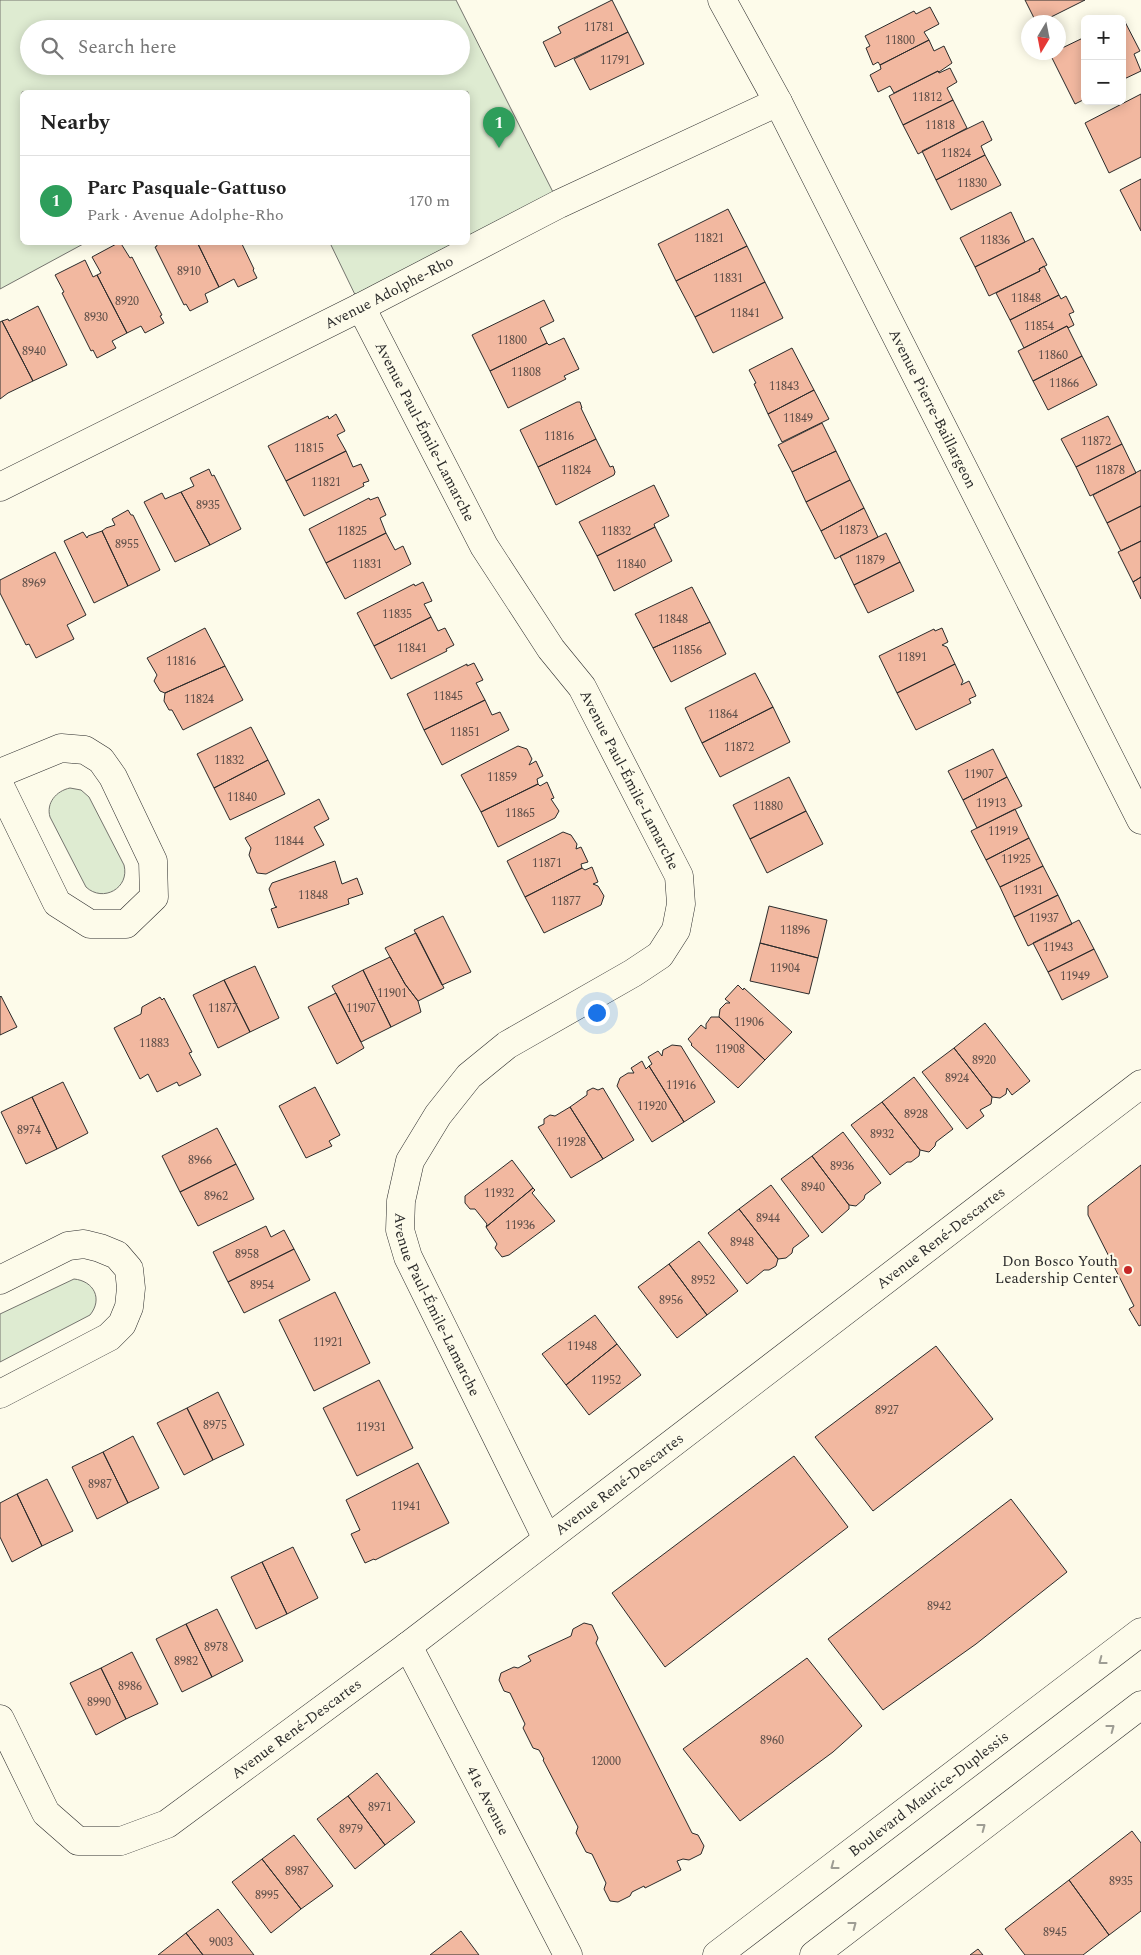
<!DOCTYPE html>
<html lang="en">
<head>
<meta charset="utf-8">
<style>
  body { margin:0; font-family:Spectral,serif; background:#f6f6f6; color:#222 }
  .controls { position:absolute; right:15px; top:15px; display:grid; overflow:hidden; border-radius:8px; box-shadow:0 2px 12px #0003 }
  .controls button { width:45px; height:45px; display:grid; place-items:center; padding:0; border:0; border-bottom:1px solid #e0e0e0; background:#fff; color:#222; font:25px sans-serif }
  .compass { position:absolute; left:1021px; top:15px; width:45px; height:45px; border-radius:50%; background:#fff; box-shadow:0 2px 12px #0003; rotate:190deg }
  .you { position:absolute; left:596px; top:1012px; width:18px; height:18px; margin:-12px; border:4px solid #fff; border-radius:50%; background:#1a73e8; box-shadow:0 0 0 8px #1a73e833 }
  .badge { display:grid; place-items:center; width:32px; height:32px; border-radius:50%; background:#c62828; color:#fff; font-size:16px; font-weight:700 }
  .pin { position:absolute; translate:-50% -41px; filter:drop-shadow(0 1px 2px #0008) }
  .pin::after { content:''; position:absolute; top:26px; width:18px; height:15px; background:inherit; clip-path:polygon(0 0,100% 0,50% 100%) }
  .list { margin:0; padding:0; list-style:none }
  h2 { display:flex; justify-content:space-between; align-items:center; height:65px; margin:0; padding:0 20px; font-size:21px }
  h2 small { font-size:16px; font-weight:400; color:#767676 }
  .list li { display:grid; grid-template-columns:32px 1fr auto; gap:15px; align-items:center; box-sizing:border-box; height:90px; padding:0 20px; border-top:1px solid #e0e0e0 }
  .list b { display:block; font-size:19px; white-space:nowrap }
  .list p { margin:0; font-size:16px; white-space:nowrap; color:#767676 }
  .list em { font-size:16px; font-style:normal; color:#767676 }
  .icon { flex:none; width:28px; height:28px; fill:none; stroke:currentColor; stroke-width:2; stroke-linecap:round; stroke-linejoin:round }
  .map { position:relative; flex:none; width:1141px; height:1955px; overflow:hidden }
  .search { position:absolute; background:#fff; box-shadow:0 2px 12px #0003; left:20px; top:20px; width:450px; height:55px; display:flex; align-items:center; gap:12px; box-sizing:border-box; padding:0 18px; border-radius:28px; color:#767676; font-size:19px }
  .panel { position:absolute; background:#fff; box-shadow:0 2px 12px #0003; left:20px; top:90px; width:450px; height:155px; border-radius:8px }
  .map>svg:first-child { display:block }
  .green { fill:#deebd1; stroke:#74746e; fill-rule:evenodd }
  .building { fill:#f2b8a0; stroke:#2b2b2b }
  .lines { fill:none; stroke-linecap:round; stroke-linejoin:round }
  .street-casing { stroke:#2b2b2b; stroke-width:29 }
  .secondary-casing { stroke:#2b2b2b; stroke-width:29 }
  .street { stroke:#fdfbea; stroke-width:28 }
  .secondary { stroke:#fdfbea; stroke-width:28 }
  .oneway { stroke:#9e9d94 }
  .poi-dot { fill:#c62828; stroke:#fdfbea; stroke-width:2 }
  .labels { text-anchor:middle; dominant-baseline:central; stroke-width:4; stroke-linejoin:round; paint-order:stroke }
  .number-label { font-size:12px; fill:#5d4e48 }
  .street-label { font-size:15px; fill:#2b2b2b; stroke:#fdfbea }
  .poi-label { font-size:15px; fill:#2b2b2b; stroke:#fdfbea; text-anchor:end }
</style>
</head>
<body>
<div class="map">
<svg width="1141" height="1955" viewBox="0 0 1141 1955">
  <rect width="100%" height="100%" fill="#fdfbea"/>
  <path class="green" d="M0,0H456L559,204L361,307L330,243L468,242V92H22V242L85,243L0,289ZM29,29H461V66H29Z
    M70,788L81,790L89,797L124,865C130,888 103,903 86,887L50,817C46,803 56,791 70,788Z
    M74,1279C94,1281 103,1299 90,1315L0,1362V1314Z"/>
  <path class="building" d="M612,0L628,32L555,67L543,42L561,33L558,27Z
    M1025,0H1085L1041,22H1036Z
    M930,7L939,24L924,32L929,40L880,65L878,62L873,65L866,48L870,46L865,36L914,11L916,14Z
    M1123,18L1140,51L1134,54L1141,71L1122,80Z
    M628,32L644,64L590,90L574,59Z
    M1085,37V99L1075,104L1050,54L1058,52V50Z
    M929,40L934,51L944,46L952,63L939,72L938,71L894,93L890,86L878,92L870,75L881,69L880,65Z
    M950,68L957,82L947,88L953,100L903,125L889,96L938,71L939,73Z
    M1141,94V157L1109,173L1085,123Z
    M953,100L967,128L918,154L903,125Z
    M983,121L992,140L981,146L985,155L936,180L922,151Z
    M985,155L1001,185L951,210L936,180Z
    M1141,179V231L1120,190Z
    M728,209L747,246L676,281L658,244Z
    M1011,212L1025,242L975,267L960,238Z
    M1033,238L1047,265L1039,269L1040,271L989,296L975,267Z
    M120,242L130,258L132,257L162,315L160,316L164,323L145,333L141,326L127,333L97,275L101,273L92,257Z
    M156,242H197L219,287L205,294L208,302L190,311L186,304L184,305L155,247L157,246Z
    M197,242H241L254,269L253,270L257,278L238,287L234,279L219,287Z
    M747,246L765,282L695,317L676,281Z
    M85,260L93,277L97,275L127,333L112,341L116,348L97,358L93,350L91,351L62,293L64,292L55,275Z
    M1044,266L1059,295L1010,320L996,293L1040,271L1039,269Z
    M765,282L783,318L713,353L695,317Z
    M1059,295L1061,299L1066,296L1074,312L1069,314L1074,325L1068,328L1067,326L1024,348L1010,320Z
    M544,300L554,321L540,328L547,343L490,371L472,335Z
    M38,306L67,365L33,381L2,321L8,319L9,321Z
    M2,321L33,381L8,393L0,399V322Z
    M1067,326L1082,356L1033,381L1018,351Z
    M564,338L579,369L564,376L566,379L508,408L490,371L547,343L549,345Z
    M792,348L814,390L768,414L754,384L756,383L749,370Z
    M1082,356L1097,385L1048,410L1033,381Z
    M814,390L829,419L782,442L768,414Z
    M577,402H580L582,408H581L596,439L538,467L520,430Z
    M336,414L345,431L337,435L346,451L286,481L268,446L328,416L329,419Z
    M1108,416L1122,444L1076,467L1061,439Z
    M822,423L836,451L792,472L778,445Z
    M596,439L610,467L613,466L615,472L614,475L556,505L538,467Z
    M1122,444L1136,473L1090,496L1076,467Z
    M346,451L353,467L361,464L369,481L363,483L364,486L304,516L286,481Z
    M836,451L850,480L806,502L792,472Z
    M209,469L212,476L214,475L241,529L210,545L181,492L194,486L190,478Z
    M1141,470V506L1107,523L1093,495Z
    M850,480L864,508L821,531L806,502Z
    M654,485L669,516L654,524L655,527L597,556L579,522Z
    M181,492L210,545L175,562L144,502L162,493L165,499Z
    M378,497L386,515L380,518L386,533L326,563L309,529L369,498L370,500Z
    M1141,506V541L1121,551L1107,523Z
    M864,508L878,537L835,559L821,531Z
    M128,510L131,515H133L160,570L128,586L102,531L106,528L115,525L112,519Z
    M655,527L672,561L614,591L597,556Z
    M102,531L128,586L94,603L64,541L83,532L87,538L88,536Z
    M386,533L395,550L403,546L411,564L345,599L326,563Z
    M886,533L900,562L854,585L840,556Z
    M1141,541V577L1133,582L1118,552Z
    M55,552L86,615L67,625L74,639L36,658L29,644L26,645L0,593V580Z
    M900,562L914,591L868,613L854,585Z
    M1141,577V599L1133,582Z
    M423,582L432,601L424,604L431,617L374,646L357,613L414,584L415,586Z
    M692,587L710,622L653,648L635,614Z
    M431,617L438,631L445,628L454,645L446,649L447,651L391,679L374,646Z
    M710,622L726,654L671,682L653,648Z
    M205,628L225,666L165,693L160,691L154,681L157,675L147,658Z
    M942,628L948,642L942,645L947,647L955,664L897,693L879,656L934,629L935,631Z
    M474,663L483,680L476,683L485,700L424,730L407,694L467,664V666Z
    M955,664L963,681L961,685L969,681L976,696L969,699L971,703L916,730L897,693Z
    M225,666L243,700L183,730L172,710H169L164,701L165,693Z
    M755,673L773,707L702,743L685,708Z
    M485,700L492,715L500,712L509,730L442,765L424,730Z
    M773,707L790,742L720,777L702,743Z
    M251,727L268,760L214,788L197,754Z
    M518,746L527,749L532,759L529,765L536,761L543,776L537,779L538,784L481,812L461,775Z
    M993,749L1007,777L963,800L948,771Z
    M268,760L285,794L230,820L214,788Z
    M789,777L806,811L750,839L733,805Z
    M1007,777L1022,806L977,828L963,800Z
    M547,782L554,798L551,799L559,811L555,818L498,847L481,812L538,784L540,786Z
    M319,799L329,819L314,827L324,845L266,874L257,873L249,855L251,848L245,838Z
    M1015,809L1029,838L986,860L971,831Z
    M806,811L823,844L767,873L750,839Z
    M563,832L571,835L577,844L576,849L581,847L588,862L581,864L582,868L525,897L507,861Z
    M1029,838L1043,866L1000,887L986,860Z
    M335,861L342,884L357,878L363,894L348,899L349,904L278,928L271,909L277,907L275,906L269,889L272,883Z
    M1043,866L1058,895L1014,917L1000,887Z
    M592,867L598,882L593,884L598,886L604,896L601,905L544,933L525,897L582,868L585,870Z
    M1058,895L1072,924L1028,946L1014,917Z
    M769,906L827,920L818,958L760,943Z
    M443,916L471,972L442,985L414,930Z
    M1079,920L1094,949L1048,972L1033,943Z
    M416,933L444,988L418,1001L405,984L385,948Z
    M760,943L818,958L809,994L750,981Z
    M1094,949L1108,977L1062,1000L1048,972Z
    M390,957L405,984L418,1001L421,1012L391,1027L363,970Z
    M255,966L279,1018L250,1032L224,980Z
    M363,970L391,1027L361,1042L332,986Z
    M224,980L250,1032L218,1048L193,995Z
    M738,985L743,990L744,988L792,1032L765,1060L719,1017L720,1009L726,1003H730L725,999Z
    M336,993L364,1048L337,1064L308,1007Z
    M1,996L17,1027L0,1035V997Z
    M160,997L162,1000L164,998L192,1052L189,1053L201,1075L179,1086L177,1082L157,1092L148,1074L140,1079L114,1028L141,1014L142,1007Z
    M711,1017H719L765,1060L738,1088L691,1045L692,1044L688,1039L701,1025L706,1029V1024Z
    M985,1023L1030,1081L1012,1095L1007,1088L1006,1094L1000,1098L992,1097L954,1048Z
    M672,1045L681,1046L715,1102L684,1122L649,1066L652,1064L648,1057L658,1051L662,1056L663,1050Z
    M954,1048L992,1097L991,1104L980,1110L984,1116L967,1129L922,1072Z
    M642,1061L646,1069L649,1066L684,1122L652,1142L617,1086L620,1078L628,1073H634L631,1068Z
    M914,1077L953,1129L936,1142L935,1146L929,1152L920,1150L882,1102Z
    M63,1082L88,1133L57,1149L32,1097Z
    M315,1087L340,1135L329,1141L332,1146L306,1158L279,1106Z
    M593,1088L598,1090L603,1088L634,1140L603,1159L570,1107L587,1095V1091Z
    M32,1097L57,1149L26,1164L1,1112Z
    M882,1102L920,1150L919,1156L911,1162H907L890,1175L851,1125Z
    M570,1107L603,1159L571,1178L538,1127L544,1124V1119L550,1115L555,1116Z
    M217,1128L236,1164L180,1192L162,1156Z
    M843,1132L881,1183L865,1195L864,1199L856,1206L849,1205L812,1156Z
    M812,1156L849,1205V1209L822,1233L781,1179Z
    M512,1160L533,1188L486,1227L487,1224L475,1209H470L465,1203V1196Z
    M236,1164L254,1199L198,1226L180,1192Z
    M1141,1165V1325L1139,1326L1129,1309L1134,1306L1088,1215V1206Z
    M771,1185L809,1236L793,1248L792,1253L786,1258L778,1259L739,1209Z
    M533,1188L535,1190L532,1193L555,1221L509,1255L502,1257L495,1248L497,1244L486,1227Z
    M739,1209L778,1259L776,1266L769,1270H764L747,1284L708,1233Z
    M266,1226L271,1237L284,1230L294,1249L228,1282L213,1252Z
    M699,1241L738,1291L707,1315L669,1264Z
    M294,1249L310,1280L244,1313L228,1282Z
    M669,1264L707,1315L677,1338L638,1287Z
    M335,1292L370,1363L314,1391L279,1320Z
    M595,1315L617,1344L566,1385L542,1354Z
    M617,1344L641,1375L589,1415L566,1385Z
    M936,1346L993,1419L873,1511L815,1437Z
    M379,1380L413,1448L357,1476L323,1408Z
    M218,1392L244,1445L213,1460L187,1408Z
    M187,1408L213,1460L184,1475L157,1423Z
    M133,1436L159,1488L128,1503L103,1452Z
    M103,1452L128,1503L97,1519L72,1467Z
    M794,1456L848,1527L665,1667L612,1593Z
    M418,1463L449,1523L375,1560L374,1559L365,1563L351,1534L360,1530L346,1500Z
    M47,1479L73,1531L42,1546L17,1494Z
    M17,1494L42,1546L12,1562L0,1537V1503Z
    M1011,1499L1067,1572L976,1644L883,1710L828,1639Z
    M293,1547L318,1598L287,1614L262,1562Z
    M262,1562L287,1614L256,1629L231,1577Z
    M217,1609L243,1661L212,1677L186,1624Z
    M584,1623L592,1625L598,1638L596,1643L692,1833L698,1835L704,1846L701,1854L689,1860L683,1859L677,1861L681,1870L645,1888L644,1886L632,1892L630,1896L618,1902L610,1901L604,1889L606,1883L592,1854L586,1852L576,1833L578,1827L543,1760L544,1759L539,1750L533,1748L523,1728L525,1724L510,1693L504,1691L499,1680L501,1673L514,1667L518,1668L531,1661L528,1656L571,1636L573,1629Z
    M186,1624L212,1677L182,1692L156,1639Z
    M132,1652L158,1704L126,1719L101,1668Z
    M807,1658L862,1726L833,1752L740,1821L683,1749Z
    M101,1668L126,1719L96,1735L70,1683Z
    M377,1773L415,1822L385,1845L348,1796Z
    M348,1796L385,1845L355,1869L317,1819Z
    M1132,1831L1141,1843V1911L1109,1935L1069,1880Z
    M294,1835L333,1886L301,1909L262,1859Z
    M262,1859L301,1909L271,1933L232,1882Z
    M1069,1880L1109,1935L1083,1955H1025L1005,1929Z
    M218,1909L254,1955H203L186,1933Z
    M461,1931L479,1955H430Z
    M186,1933L203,1955H158Z
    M978,1949L983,1955H970Z"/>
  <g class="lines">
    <g class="street-casing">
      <g id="street">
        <path id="s1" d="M722,0L778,102L1141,820"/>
        <path id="s2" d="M361,307L484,546L551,649L582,687L679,876L681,904L676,930L660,955L633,973L507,1045L469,1076L438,1115L410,1161L401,1201L400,1230L408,1257L547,1539"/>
        <path id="s3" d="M0,487L361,307L559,204L778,102"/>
        <path d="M0,773L61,748L85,750L101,760L113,777L153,861L154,897L126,924H90L57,903L0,786"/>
        <path d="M0,1280L68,1246L84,1244L100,1248L117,1255L129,1269L131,1288L129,1307L122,1324L109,1337L0,1394"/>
        <path id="s4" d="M408,1646L568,1955"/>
        <path id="s5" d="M0,1719L46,1813L78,1841H121L167,1824L408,1646L1141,1084"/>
      </g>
    </g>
    <g class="secondary-casing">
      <g id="secondary">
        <path id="s6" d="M717,1955L1141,1632"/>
        <path d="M814,1955L1141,1705"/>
      </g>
    </g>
    <use href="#street" class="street"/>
    <use href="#secondary" class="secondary"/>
  </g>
  <defs><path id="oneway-chevron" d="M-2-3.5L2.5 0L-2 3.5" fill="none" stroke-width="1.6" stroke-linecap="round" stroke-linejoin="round" transform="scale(1.25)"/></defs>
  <g class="oneway">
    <use href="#oneway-chevron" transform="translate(1102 1661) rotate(143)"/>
    <use href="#oneway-chevron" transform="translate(1111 1728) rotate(-37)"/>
    <use href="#oneway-chevron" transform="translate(982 1827) rotate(-37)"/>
    <use href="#oneway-chevron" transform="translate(834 1866) rotate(143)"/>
    <use href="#oneway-chevron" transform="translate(853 1925) rotate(-37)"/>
  </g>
  <circle class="poi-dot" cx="1128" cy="1270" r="5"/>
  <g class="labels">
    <g class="number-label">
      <text x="599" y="27">11781</text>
      <text x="900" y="40">11800</text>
      <text x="615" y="60">11791</text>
      <text x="927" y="97">11812</text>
      <text x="940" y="125">11818</text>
      <text x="956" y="153">11824</text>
      <text x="972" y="183">11830</text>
      <text x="709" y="238">11821</text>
      <text x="995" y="240">11836</text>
      <text x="189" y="271">8910</text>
      <text x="728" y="278">11831</text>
      <text x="1026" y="298">11848</text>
      <text x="127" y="301">8920</text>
      <text x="745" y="313">11841</text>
      <text x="96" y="317">8930</text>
      <text x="1039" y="326">11854</text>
      <text x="512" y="340">11800</text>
      <text x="34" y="351">8940</text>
      <text x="1053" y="355">11860</text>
      <text x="526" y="372">11808</text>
      <text x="1064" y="383">11866</text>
      <text x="784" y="386">11843</text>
      <text x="798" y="418">11849</text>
      <text x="559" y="436">11816</text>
      <text x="1096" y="441">11872</text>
      <text x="309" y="448">11815</text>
      <text x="576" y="470">11824</text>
      <text x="1110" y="470">11878</text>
      <text x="326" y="482">11821</text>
      <text x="208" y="505">8935</text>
      <text x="853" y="530">11873</text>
      <text x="352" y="531">11825</text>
      <text x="616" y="531">11832</text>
      <text x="127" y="544">8955</text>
      <text x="870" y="560">11879</text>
      <text x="367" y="564">11831</text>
      <text x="631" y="564">11840</text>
      <text x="34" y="583">8969</text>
      <text x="397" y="614">11835</text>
      <text x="673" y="619">11848</text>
      <text x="412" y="648">11841</text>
      <text x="687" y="650">11856</text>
      <text x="912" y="657">11891</text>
      <text x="181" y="661">11816</text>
      <text x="448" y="696">11845</text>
      <text x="199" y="699">11824</text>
      <text x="723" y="714">11864</text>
      <text x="465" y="732">11851</text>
      <text x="739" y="747">11872</text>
      <text x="229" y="760">11832</text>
      <text x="979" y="774">11907</text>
      <text x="502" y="777">11859</text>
      <text x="242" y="797">11840</text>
      <text x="991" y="803">11913</text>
      <text x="768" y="806">11880</text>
      <text x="520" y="813">11865</text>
      <text x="1003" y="831">11919</text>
      <text x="289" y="841">11844</text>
      <text x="1016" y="859">11925</text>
      <text x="547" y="863">11871</text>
      <text x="1028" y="890">11931</text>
      <text x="313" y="895">11848</text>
      <text x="566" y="901">11877</text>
      <text x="1044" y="918">11937</text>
      <text x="795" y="930">11896</text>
      <text x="1058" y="947">11943</text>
      <text x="785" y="968">11904</text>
      <text x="1075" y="976">11949</text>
      <text x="392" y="993">11901</text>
      <text x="223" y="1008">11877</text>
      <text x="361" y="1008">11907</text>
      <text x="749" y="1022">11906</text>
      <text x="154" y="1043">11883</text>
      <text x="730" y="1049">11908</text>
      <text x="984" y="1060">8920</text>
      <text x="957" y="1078">8924</text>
      <text x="681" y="1085">11916</text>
      <text x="652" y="1106">11920</text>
      <text x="916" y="1114">8928</text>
      <text x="29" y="1130">8974</text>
      <text x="882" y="1134">8932</text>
      <text x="571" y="1142">11928</text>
      <text x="200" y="1160">8966</text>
      <text x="842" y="1166">8936</text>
      <text x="813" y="1187">8940</text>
      <text x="499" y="1193">11932</text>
      <text x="216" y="1196">8962</text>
      <text x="768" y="1218">8944</text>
      <text x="520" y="1225">11936</text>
      <text x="742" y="1242">8948</text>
      <text x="247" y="1254">8958</text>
      <text x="703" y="1280">8952</text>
      <text x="262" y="1285">8954</text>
      <text x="671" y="1300">8956</text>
      <text x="328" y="1342">11921</text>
      <text x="582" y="1346">11948</text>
      <text x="606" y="1380">11952</text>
      <text x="887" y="1410">8927</text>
      <text x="215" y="1425">8975</text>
      <text x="371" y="1427">11931</text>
      <text x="100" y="1484">8987</text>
      <text x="406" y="1506">11941</text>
      <text x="939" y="1606">8942</text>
      <text x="216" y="1647">8978</text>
      <text x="186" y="1661">8982</text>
      <text x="130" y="1686">8986</text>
      <text x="99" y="1702">8990</text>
      <text x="772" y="1740">8960</text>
      <text x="606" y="1761">12000</text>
      <text x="380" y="1807">8971</text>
      <text x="351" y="1829">8979</text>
      <text x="297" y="1871">8987</text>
      <text x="1121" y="1881">8935</text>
      <text x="267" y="1895">8995</text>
      <text x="1055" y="1932">8945</text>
      <text x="221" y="1942">9003</text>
    </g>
    <g class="street-label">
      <text stroke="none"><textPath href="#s3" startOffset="435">Avenue Adolphe-Rho</textPath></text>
      <text stroke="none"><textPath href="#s1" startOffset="460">Avenue Pierre-Baillargeon</textPath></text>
      <text stroke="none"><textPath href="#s2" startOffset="140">Avenue Paul-Émile-Lamarche</textPath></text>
      <text stroke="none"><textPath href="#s2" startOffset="545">Avenue Paul-Émile-Lamarche</textPath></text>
      <text stroke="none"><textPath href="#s5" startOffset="1210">Avenue René-Descartes</textPath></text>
      <text stroke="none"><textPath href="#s2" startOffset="1220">Avenue Paul-Émile-Lamarche</textPath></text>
      <text stroke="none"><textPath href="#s5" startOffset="805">Avenue René-Descartes</textPath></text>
      <text stroke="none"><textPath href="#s5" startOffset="400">Avenue René-Descartes</textPath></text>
      <text stroke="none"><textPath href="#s6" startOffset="266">Boulevard Maurice-Duplessis</textPath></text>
      <text stroke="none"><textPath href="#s4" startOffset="174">41e Avenue</textPath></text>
    </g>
    <g class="poi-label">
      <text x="1118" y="1261">Don Bosco Youth<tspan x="1118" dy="17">Leadership Center</tspan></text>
    </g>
  </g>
</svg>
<div class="controls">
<button>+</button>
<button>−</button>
</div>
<svg class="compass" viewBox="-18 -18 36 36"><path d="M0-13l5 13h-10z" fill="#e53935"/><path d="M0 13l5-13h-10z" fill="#767676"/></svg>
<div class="you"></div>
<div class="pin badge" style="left:499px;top:148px;background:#2e9e5b">1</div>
<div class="search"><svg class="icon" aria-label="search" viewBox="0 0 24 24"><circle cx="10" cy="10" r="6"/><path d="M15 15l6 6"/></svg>Search here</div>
<section class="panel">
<h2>Nearby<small></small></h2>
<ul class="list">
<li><span class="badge" style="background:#2e9e5b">1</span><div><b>Parc Pasquale-Gattuso</b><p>Park · Avenue Adolphe-Rho</p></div><em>170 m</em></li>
</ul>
</section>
</div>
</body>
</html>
